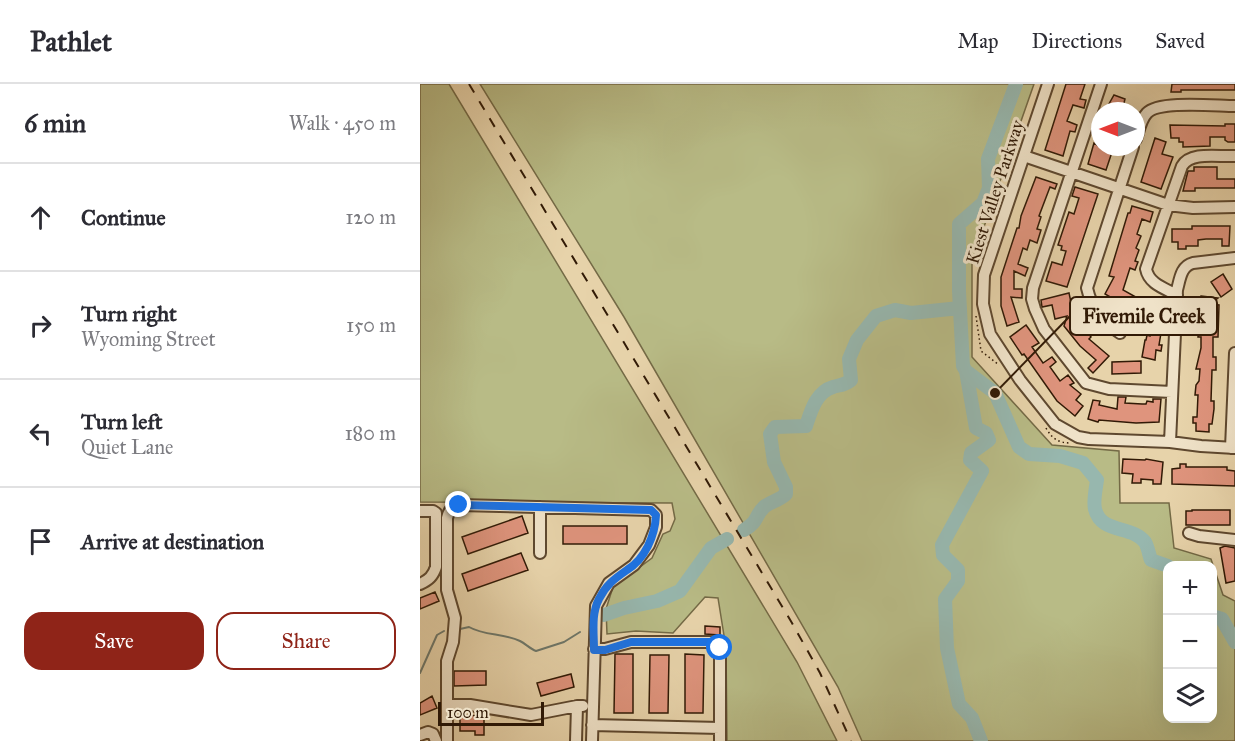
<!DOCTYPE html>
<html lang="en">
<head>
<meta charset="utf-8">
<style>
  body { margin:0; font-family:"IM FELL Great Primer",serif; background:#f7f7f7; color:#2b2b33 }
  .controls { position:absolute; right:18px; bottom:18px; display:grid; overflow:hidden; border-radius:12px; box-shadow:0 6px 24px #0002 }
  .controls button { width:54px; height:54px; display:grid; place-items:center; padding:0; border:0; border-bottom:2px solid #e1e1e2; background:#fff; color:#2b2b33; font:30px sans-serif }
  .compass { position:absolute; left:671px; top:18px; width:54px; height:54px; border-radius:50%; background:#fff; box-shadow:0 6px 24px #0002; rotate:270deg }
  .scale { position:absolute; left:18px; bottom:15px; width:106px; box-sizing:border-box; padding-left:6px; border:3px solid #311a06; border-top:0; font-size:16px; line-height:21px; white-space:nowrap; color:#311a06; -webkit-text-stroke:4px #efe2c8; paint-order:stroke }
  .stop { position:absolute; width:18px; height:18px; margin:-14px; border:4px solid #1a73e8; border-radius:50%; background:#fff }
  .stop.end { background:#1a73e8; border-color:#fff; box-shadow:0 2px 6px #0008 }
  .list { margin:0; padding:0; list-style:none }
  h2 { display:flex; justify-content:space-between; align-items:center; height:78px; margin:0; padding:0 24px; font-size:26px }
  h2 small { font-size:20px; font-weight:400; color:#7c7c81 }
  .list li { display:grid; grid-template-columns:39px 1fr auto; gap:18px; align-items:center; box-sizing:border-box; height:108px; padding:0 24px; border-top:2px solid #e1e1e2 }
  .list b { display:block; font-size:22px; white-space:nowrap }
  .list p { margin:0; font-size:20px; white-space:nowrap; color:#7c7c81 }
  .list em { font-size:20px; font-style:normal; color:#7c7c81 }
  .actions { display:flex; gap:12px; padding:18px 24px }
  .actions a { flex:1; padding:14px 0; border:2px solid #8f2418; border-radius:18px; text-align:center; font-size:21px; color:#8f2418 }
  .actions .main { background:#8f2418; color:#fff }
  .icon { flex:none; width:33px; height:33px; fill:none; stroke:currentColor; stroke-width:2; stroke-linecap:round; stroke-linejoin:round }
  .map { position:relative; flex:none; width:815px; height:657px; overflow:hidden }
  header { display:flex; align-items:center; gap:36px; box-sizing:border-box; height:84px; padding:0 30px; background:#fff; border-bottom:2px solid #e1e1e2 }
  header strong { font-size:28px }
  nav { display:flex; gap:33px; margin-inline-start:auto; font-size:21px }
  main { display:flex }
  aside { flex:1; background:#fff }
  .map>svg:first-child { display:block }
  .green { fill:#b8bb86; stroke:#746a46; stroke-width:1.5; fill-rule:evenodd }
  .lines { fill:none; stroke-linecap:round; stroke-linejoin:round }
  .stream { stroke:#6e786b; stroke-width:2 }
  .river { stroke:#97b7ae; stroke-width:14 }
  .building { fill:#df947d; stroke:#311a06; stroke-width:1.5 }
  .minor-casing { stroke:#5e482f; stroke-width:14 }
  .path { stroke:#311a06; stroke-width:1.5; stroke-dasharray:1.5 3; stroke-linecap:butt }
  .minor { stroke:#efe2c8; stroke-width:10 }
  .rail { stroke:#311a06; stroke-width:2; stroke-dasharray:10 10; stroke-linecap:butt }
  .route { stroke:#1a73e8; stroke-width:8 }
  .labels { text-anchor:middle; dominant-baseline:central; stroke-width:6; stroke-linejoin:round; paint-order:stroke }
  .street-label { font-size:18px; fill:#311a06; stroke:#efe2c8 }
  .leader { fill:none; stroke:#311a06; stroke-width:2 }
  .callout-dot { fill:#311a06; stroke:#efe2c8; stroke-width:2 }
  .callout { fill:#efe2c8; stroke:#311a06; stroke-width:2 }
  .callout-label { font-size:20px; text-anchor:middle; font-weight:bold; fill:#311a06 }
</style>
</head>
<body>
<header>
<strong>Pathlet</strong>
<nav><a>Map</a><a>Directions</a><a>Saved</a></nav>
</header>
<main>
<aside>
<h2>6 min<small>Walk · 450 m</small></h2>
<ul class="list">
<li><svg class="icon" aria-label="ahead" viewBox="0 0 24 24"><path d="M12 20V5M6 11l6-6 6 6"/></svg><div><b>Continue</b></div><em>120 m</em></li>
<li><svg class="icon" aria-label="right" viewBox="0 0 24 24"><path d="M7 20v-9h11M14 6l5 5-5 5"/></svg><div><b>Turn right</b><p>Wyoming Street</p></div><em>150 m</em></li>
<li><svg class="icon" aria-label="left" viewBox="0 0 24 24"><path d="M17 20v-9H6M10 6l-5 5 5 5"/></svg><div><b>Turn left</b><p>Quiet Lane</p></div><em>180 m</em></li>
<li><svg class="icon" aria-label="arrive" viewBox="0 0 24 24"><path d="M6 21V4h12l-3 4 3 4H6"/></svg><div><b>Arrive at destination</b></div></li>
</ul>
<div class="actions"><a class="main">Save</a><a>Share</a></div>
</aside>
<div class="map">
<svg width="815" height="657" viewBox="0 0 815 657">
  <rect width="100%" height="100%" fill="#e7d3aa"/>
  <filter id="stains"><feTurbulence type="fractalNoise" baseFrequency=".00333" numOctaves="4"/><feColorMatrix values="0 0 0 0 .2 0 0 0 0 .09 0 0 0 0 .02 0 0 0 .5 -.17"/></filter>
  <radialGradient id="worn" r=".72"><stop offset=".6" stop-color="#630" stop-opacity="0"/><stop offset="1" stop-color="#630" stop-opacity=".3"/></radialGradient>
  <path class="green" d="M0,0H29L377,578L417,657H307L306,564L298,514L285,513L253,549L216,547L187,550L186,525L193,503L232,474L243,450L250,447L255,435L252,419L0,418Z
    M60,0H614L552,177V273L632,361L699,367L700,419H749L754,464L791,475L803,511L815,517V657H442L418,603L204,233ZM748,482H792V634H748Z"/>
  <g class="lines">
    <path class="stream" d="M40,545L49,543C65,552 83,549 100,557C106,560 110,565 116,567L144,558L160,548
      M0,589L17,551L24,547"/>
    <path class="river" d="M596,0L568,75L569,104L563,119L539,140V207L543,282L546,287L575,309L599,363L609,370L640,372L663,379L677,396C676,404 673,417 675,425C681,450 712,441 725,458C728,463 729,471 731,476L748,482
      M546,287L556,344L566,349L569,356L551,369L550,376L562,387L522,461L523,471L538,486V497L525,515L527,564L539,620L552,634L561,657
      M324,446C339,437 334,433 344,423C350,418 360,416 366,410V403L354,378L350,350L355,343L386,342C391,327 396,308 413,303C420,301 425,301 431,296L429,275L437,256L456,232L475,226L491,229L540,224
      M184,531L204,524L237,517L260,507L291,464L307,455
      M792,532L802,535L815,558"/>
  </g>
  <path class="building" d="M646,0H665L660,15L666,16L664,24L653,21L647,37L657,41L655,48L650,47L643,72L625,66Z
    M752,0H815V6H761V8H751Z
    M694,11L705,15L702,27H685Z
    M805,40H815V58H808L805,56V53H790V62L763,63V58H759V54H751L750,41L805,42Z
    M735,54L746,58L742,70L753,73L741,105L721,98Z
    M674,59L680,63L693,65L686,86L668,80Z
    M774,83H797V95H815V104H775V107H763L768,87H774Z
    M616,93L637,100L635,105L630,103L619,132L621,133L617,145L621,146L617,159L610,156L607,166L603,164L598,180L608,184L605,192L594,187V205H602V214L591,213L599,238L587,242L581,222V193L597,144H599L601,132Z
    M655,103L678,110L647,203L626,197L632,178L642,181L646,167L641,166L642,162L638,161L649,128L654,130L659,114L652,112Z
    M712,122L733,128L730,138L722,135L717,150L721,152L716,164L719,166L715,177L718,178L715,186L710,184L703,206L721,216L725,213L735,228L737,226L743,234L732,242L712,217L709,224L685,210L694,193L689,192L708,129H710Z
    M772,142H810L809,162H802V155H786L778,156V162H766V165H758V158H752V145H772Z
    M803,190L812,205L801,213L791,198Z
    M649,209L653,228L671,253L669,255L689,272L673,289L668,284L676,276L660,262L644,242L647,232L635,235L632,221L622,223L621,216Z
    M781,212L798,214L790,220L799,221L798,253H793V273H796V286H792L791,317H794V325L792,340H789V348L776,347V339H773V333H777L778,311H775L776,301L779,297L780,285H776L781,264V253H778Z
    M606,241L619,259L612,263L623,279L632,273L636,278L630,283L640,297L648,291L654,299L650,301L661,310L656,316L663,322L655,332L637,317L604,270L602,271L590,253Z
    M731,247L741,249L739,261H742L741,267L736,266L735,276L722,273L725,256H726L727,251L730,252Z
    M721,277V289L692,290V278Z
    M698,313H706L705,319L722,320H726L727,317L733,318V315H741L739,338L716,339L679,336L678,338L668,335L673,316L680,317L679,321L697,325Z
    M703,375L725,376L726,375L743,378L741,400H733V396L721,395V399H712L713,390L702,389Z
    M760,380H766V383H807V386L815,387V402L752,400V385L760,384Z
    M772,426H810V441H766V427H772Z
    M102,432L108,449L48,470L42,453Z
    M143,442H207V460H143Z
    M805,462L815,464V497L806,499L800,464Z
    M101,469L108,486L48,507L42,490Z
    M15,508L19,517L0,525V514Z
    M285,542L300,543V551L285,550Z
    M195,570H213V629H194Z
    M265,570L284,571L283,629H265Z
    M230,571H249L248,629H229Z
    M34,587H66V601L34,602Z
    M151,590L154,603L121,612L117,599Z
    M12,612L17,624L0,631V619Z
    M40,631L64,632V651H55V647H40Z"/>
  <g class="lines">
    <g class="minor-casing">
      <path id="minor" d="M628,0L564,191L563,220L570,250L600,296L635,340L658,353L669,355L750,358L781,362L815,364
        M681,0L613,204L612,215L615,225L624,245L666,299L689,305L752,308
        M716,55C719,46 721,35 727,29C739,16 796,22 815,22
        M604,72L748,121L773,124L815,123
        M757,211C744,204 729,200 726,185L762,82C771,67 798,73 815,72
        M700,249C682,237 672,226 667,204L713,63
        M750,358L757,206C760,195 761,182 773,179L815,174
        M811,364L815,269
        M0,427H13L16,429V483C13,492 9,496 0,500
        M769,449L779,452L815,456
        M120,469V423
        M174,565H185L211,558H294L300,564V657
        M27,621H50L111,631L157,622
        M172,641L300,644
        M0,651L8,648L13,650L16,657
        M27,657V577L33,558L35,534L27,506V434C29,426 31,424 39,421L231,426L236,431V443L229,461L214,481L189,499L176,522L172,657
        M156,657L157,622H163"/>
    </g>
    <path class="path" d="M556,232L561,267L579,281
      M626,344C632,355 639,359 651,359"/>
    <use href="#minor" class="minor"/>
    <path class="rail" d="M49,0L372,539L400,589L431,657"/>
  </g>
  <g class="lines">
    <path class="route" d="M39,421L231,426L236,431C235,452 225,475 207,486C194,495 186,501 179,515C171,530 174,549 174,566H185L211,558H294L300,564"/>
  </g>
  <g class="labels">
    <g class="street-label">
      <text transform="translate(575 108) rotate(-72)">Kiest Valley Parkway</text>
    </g>
  </g>
  <path class="leader" d="M575 309L650 232"/>
  <circle class="callout-dot" cx="575" cy="309" r="6"/>
  <rect class="callout" x="650" y="213" width="147" height="38" rx="6"/>
  <g class="callout-label">
    <text x="724" y="239">Fivemile Creek</text>
  </g>
  <rect width="100%" height="100%" filter="url(#stains)"/>
  <rect width="100%" height="100%" fill="url(#worn)"/>
</svg>
<div class="controls">
<button>+</button>
<button>−</button>
<button><svg class="icon" aria-label="layers" viewBox="0 0 24 24"><path d="M12 4l9 5-9 5-9-5zM3 14l9 5 9-5"/></svg></button>
</div>
<svg class="compass" viewBox="-18 -18 36 36"><path d="M0-13l5 13h-10z" fill="#e53935"/><path d="M0 13l5-13h-10z" fill="#7c7c81"/></svg>
<div class="scale">100 m</div>
<div class="stop" style="left:300px;top:564px"></div>
<div class="stop end" style="left:39px;top:421px"></div>
</div>
</main>
</body>
</html>
